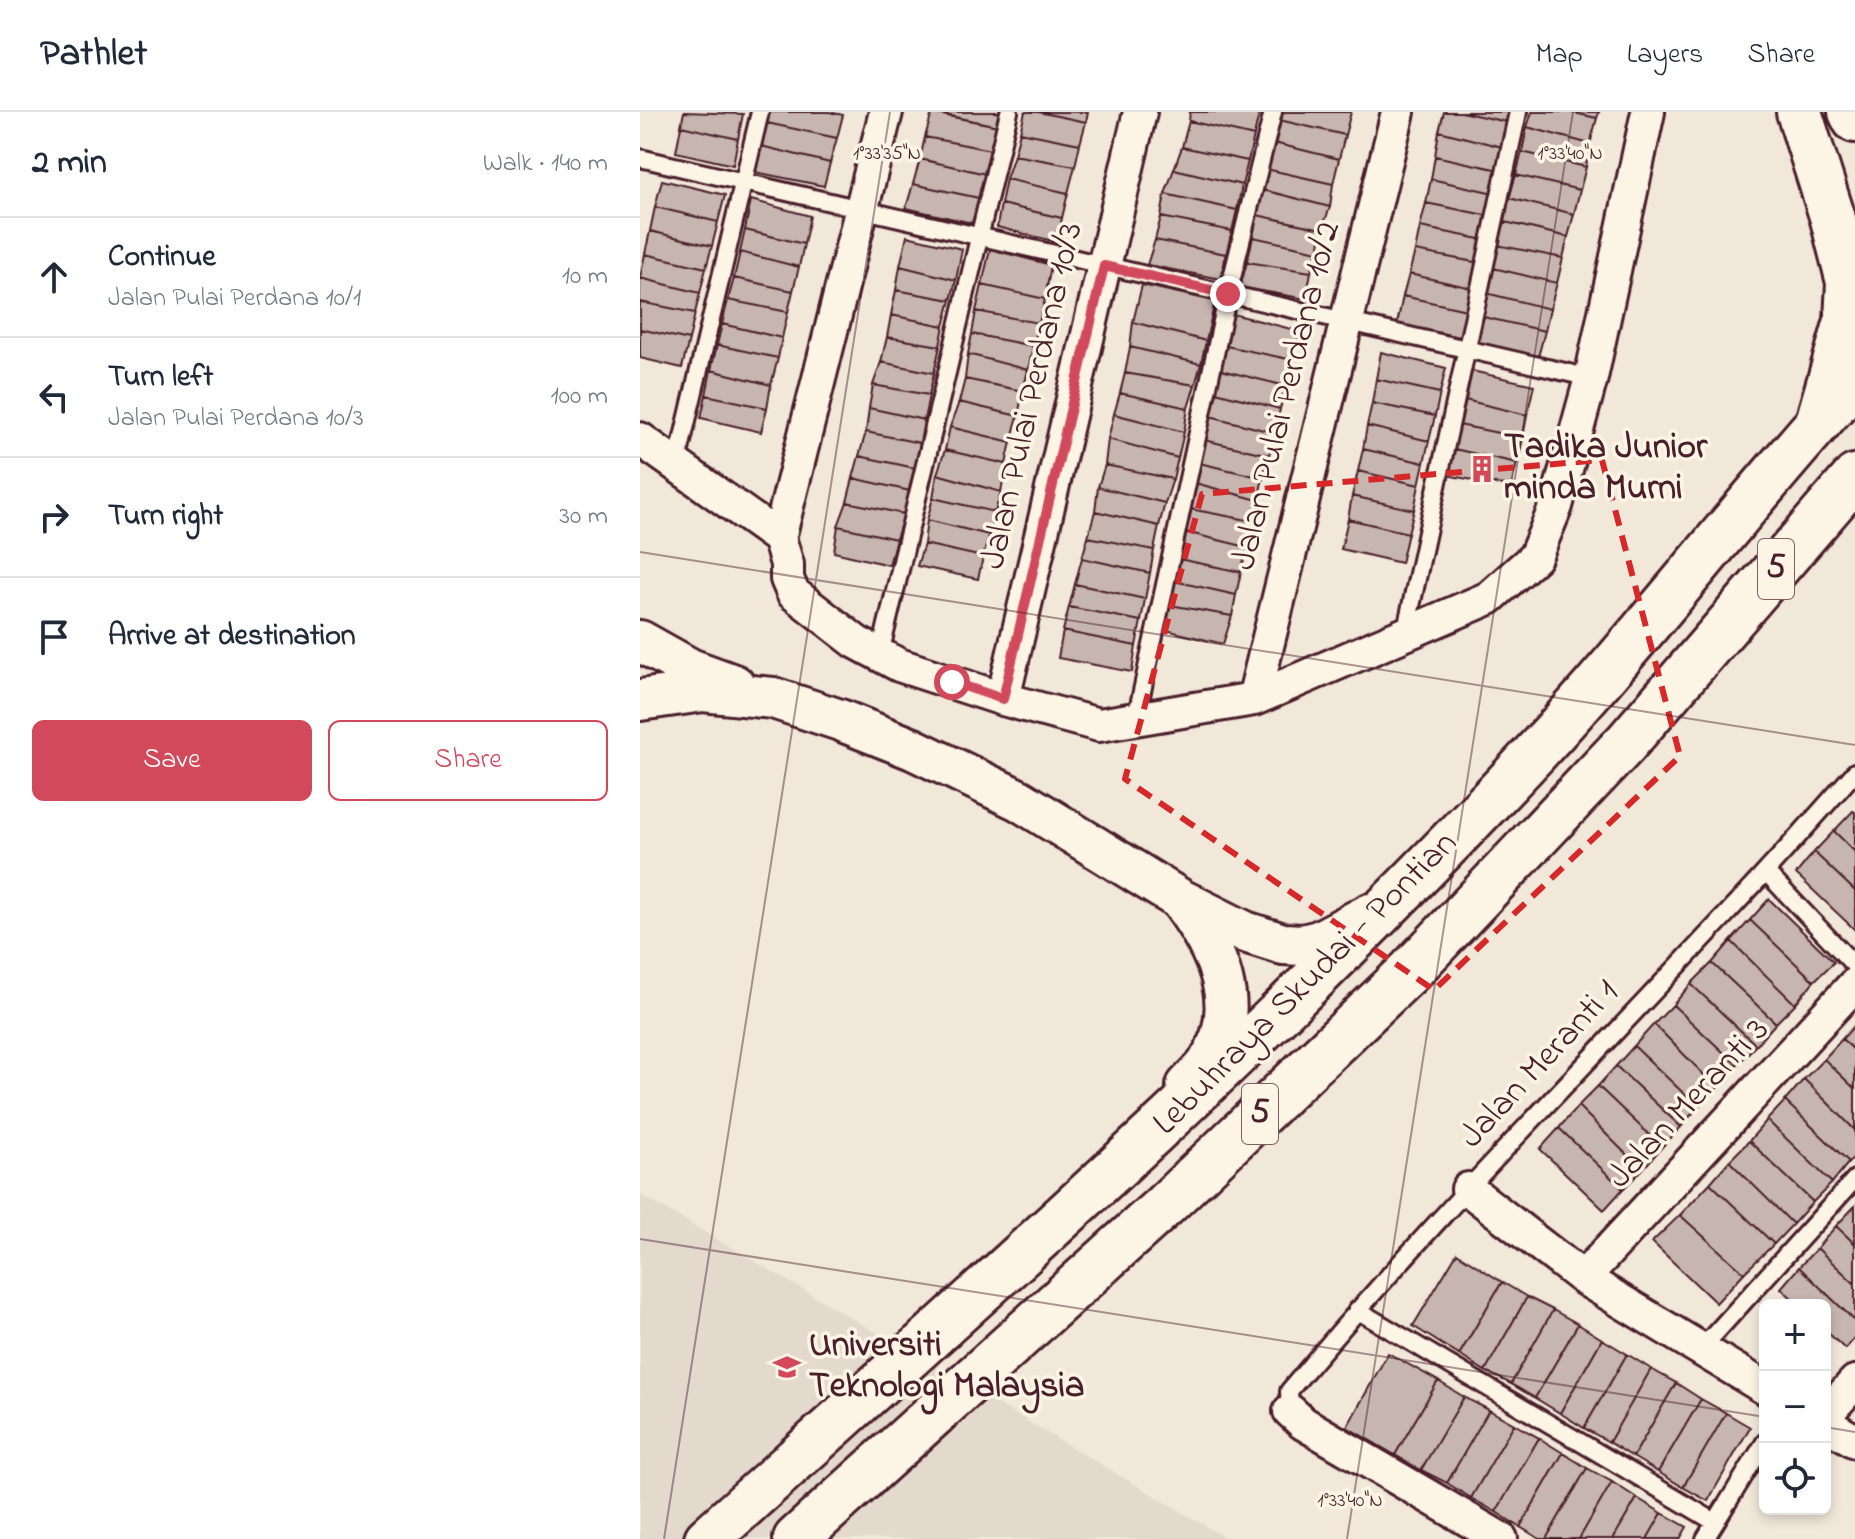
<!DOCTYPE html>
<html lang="en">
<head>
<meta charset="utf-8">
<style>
  body { margin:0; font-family:"Indie Flower",sans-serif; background:#f2f2f3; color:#1f2937 }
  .controls { position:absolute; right:24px; bottom:24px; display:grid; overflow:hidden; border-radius:12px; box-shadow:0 4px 12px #0003 }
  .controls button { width:72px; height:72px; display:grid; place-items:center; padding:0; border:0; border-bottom:2px solid #e0e1e3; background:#fff; color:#1f2937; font:40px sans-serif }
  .stop { position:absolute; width:24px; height:24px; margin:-18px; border:6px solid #d1495b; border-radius:50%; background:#fff }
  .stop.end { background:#d1495b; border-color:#fff; box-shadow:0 2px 8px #0008 }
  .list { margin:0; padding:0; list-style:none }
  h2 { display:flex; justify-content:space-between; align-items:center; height:104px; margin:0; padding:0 32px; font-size:34px }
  h2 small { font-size:26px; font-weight:400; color:#747a83 }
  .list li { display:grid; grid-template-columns:52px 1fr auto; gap:24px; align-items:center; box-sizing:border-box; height:120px; padding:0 32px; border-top:2px solid #e0e1e3 }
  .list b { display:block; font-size:30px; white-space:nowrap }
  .list p { margin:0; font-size:26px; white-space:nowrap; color:#747a83 }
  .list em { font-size:26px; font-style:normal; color:#747a83 }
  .actions { display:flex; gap:16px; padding:24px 32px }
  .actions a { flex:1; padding:18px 0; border:2px solid #d1495b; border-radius:12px; text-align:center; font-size:28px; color:#d1495b }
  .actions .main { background:#d1495b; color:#fff }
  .icon { flex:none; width:44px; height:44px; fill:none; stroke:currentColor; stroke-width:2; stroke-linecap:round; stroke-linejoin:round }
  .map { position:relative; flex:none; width:1215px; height:1427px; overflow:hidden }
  header { display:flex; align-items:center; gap:48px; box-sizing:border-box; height:112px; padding:0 40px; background:#fff; border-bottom:2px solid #e0e1e3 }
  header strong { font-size:38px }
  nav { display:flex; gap:44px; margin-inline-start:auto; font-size:28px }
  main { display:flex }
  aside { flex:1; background:#fff }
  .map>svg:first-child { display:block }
  .built { fill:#e4d9cd }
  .building { fill:#c7b6af; stroke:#4a1f2b; stroke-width:2 }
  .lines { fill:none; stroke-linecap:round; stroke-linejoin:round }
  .service-casing { stroke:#4a1f2b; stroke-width:22 }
  .minor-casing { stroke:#4a1f2b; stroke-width:38 }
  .tertiary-casing { stroke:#4a1f2b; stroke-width:46 }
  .secondary-casing { stroke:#4a1f2b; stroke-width:50 }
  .trunk-casing { stroke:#4a1f2b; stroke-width:50 }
  .service { stroke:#fcf5e5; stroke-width:16 }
  .minor { stroke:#fcf5e5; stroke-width:32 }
  .tertiary { stroke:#fcf5e5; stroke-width:40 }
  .secondary { stroke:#fcf5e5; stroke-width:44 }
  .trunk { stroke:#fcf5e5; stroke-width:44 }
  .route { stroke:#d1495b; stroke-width:10 }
  .marked { fill:none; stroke:#d62828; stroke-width:6; stroke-dasharray:16 10; stroke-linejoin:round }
  .ticks { fill:none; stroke:#4a1f2b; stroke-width:2; stroke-opacity:0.45 }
  .labels { text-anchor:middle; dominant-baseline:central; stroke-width:7; stroke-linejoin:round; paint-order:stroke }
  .shield { fill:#fcf5e5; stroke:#7f5f63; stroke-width:2 }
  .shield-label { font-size:34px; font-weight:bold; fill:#4a1f2b }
  .street-label { font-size:36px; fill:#4a1f2b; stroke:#fcf5e5 }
  .poi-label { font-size:36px; font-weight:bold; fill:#4a1f2b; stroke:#fcf5e5; text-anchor:start }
  .ticks-label { font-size:20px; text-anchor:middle; fill:#4a1f2b; stroke:#fcf5e5; stroke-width:7; stroke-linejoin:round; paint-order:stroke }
</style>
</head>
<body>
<header>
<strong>Pathlet</strong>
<nav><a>Map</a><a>Layers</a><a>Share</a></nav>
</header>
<main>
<aside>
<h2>2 min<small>Walk · 140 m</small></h2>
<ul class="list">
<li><svg class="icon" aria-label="ahead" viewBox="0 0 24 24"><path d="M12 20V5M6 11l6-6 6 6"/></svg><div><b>Continue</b><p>Jalan Pulai Perdana 10/1</p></div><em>10 m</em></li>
<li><svg class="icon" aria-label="left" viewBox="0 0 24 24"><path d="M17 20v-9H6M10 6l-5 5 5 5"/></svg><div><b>Turn left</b><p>Jalan Pulai Perdana 10/3</p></div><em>100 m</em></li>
<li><svg class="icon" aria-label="right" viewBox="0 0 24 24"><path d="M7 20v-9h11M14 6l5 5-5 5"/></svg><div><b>Turn right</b></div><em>30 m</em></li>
<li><svg class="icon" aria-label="arrive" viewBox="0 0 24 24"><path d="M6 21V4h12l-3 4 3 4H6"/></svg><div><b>Arrive at destination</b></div></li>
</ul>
<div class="actions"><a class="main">Save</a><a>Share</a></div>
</aside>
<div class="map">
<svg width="1215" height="1427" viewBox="0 0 1215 1427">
  <rect width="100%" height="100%" fill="#f1e8da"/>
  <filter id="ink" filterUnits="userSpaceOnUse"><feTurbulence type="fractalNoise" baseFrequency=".0125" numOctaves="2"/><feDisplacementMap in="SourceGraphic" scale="16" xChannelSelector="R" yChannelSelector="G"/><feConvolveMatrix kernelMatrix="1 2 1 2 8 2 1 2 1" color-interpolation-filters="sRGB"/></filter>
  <g filter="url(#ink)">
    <path class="built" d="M0,1082L588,1427H0Z"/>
    <path class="building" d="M44,0L103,2L98,27L41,14Z
      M129,0H189L203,3L197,26L127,11Z
      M292,0H361L358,14Z
      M385,0H398L446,10L440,32L380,20Z
      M398,0H448L446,10Z
      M550,0H611L619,2L614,24L549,9Z
      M641,0H711L705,23L639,8Z
      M804,0H821L867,10L862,35L799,19Z
      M821,0H869L867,10Z
      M892,0H929L957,6L950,32L887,15Z
      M929,0H959L957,6Z
      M292,1L358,14L351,38L285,25Z
      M639,8L705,23L699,47L634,31Z
      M549,9L614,24L608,49L542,35Z
      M127,11L197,26L190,51L121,34Z
      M41,14L98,27L93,53L36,40Z
      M887,15L950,32L946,55L882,40Z
      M799,19L862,35L859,58L795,44Z
      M380,20L440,32L435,54L374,43Z
      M285,25L351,38L346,62L280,47Z
      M634,31L699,47L693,72L626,57Z
      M121,34L190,51L184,74L115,60Z
      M542,35L608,49L602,73L534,57Z
      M882,40L946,55L940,78L876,63Z
      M374,43L435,54L428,81L366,67Z
      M795,44L859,58L854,81L791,67Z
      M280,47L346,62L339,86L273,72Z
      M534,57L602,73L597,98L525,82Z
      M626,57L693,72L690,95L623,78Z
      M876,63L940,78L934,102L869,86Z
      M366,67L428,81L422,106L361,92Z
      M791,67L854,81L850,104L786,91Z
      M22,68L85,83L78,110L15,95Z
      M273,72L339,86L332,111L266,96Z
      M623,78L690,95L682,117L617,103Z
      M525,82L597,98L592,119L521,105Z
      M869,86L934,102L928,125L865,110Z
      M111,88L170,104L164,132L105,118Z
      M786,91L850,104L845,128L780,115Z
      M361,92L422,106L417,130L357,115Z
      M15,95L78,110L72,134L10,119Z
      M617,103L682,117L678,139L613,125Z
      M521,105L592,119L586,142L515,128Z
      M865,110L928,125L923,146L857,133Z
      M780,115L845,128L840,151L775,139Z
      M105,118L164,132L159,155L100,140Z
      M10,119L72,134L66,156L5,142Z
      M267,124L322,137L316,168L260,154Z
      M613,125L678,139L671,160L607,150Z
      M515,128L586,142L581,167L507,153Z
      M857,133L923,146L917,171L853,156Z
      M350,137L411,153L405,187L342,173Z
      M775,139L840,151L836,177L769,162Z
      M100,140L159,155L153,179L94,166Z
      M5,142L66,156L60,181L0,166Z
      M607,150L671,160L666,187L600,175Z
      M260,154L316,168L311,188L256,178Z
      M853,156L917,171L910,197L846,181Z
      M769,162L836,177L831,199L763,184Z
      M0,166L60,181L55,201L0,190Z
      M94,166L153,179L148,200L88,188Z
      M342,173L405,187L399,211L336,199Z
      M502,173L575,189L566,229L493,210Z
      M256,178L311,188L304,214L251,203Z
      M846,181L910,197L905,219L839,204Z
      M763,184L831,199L824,226L757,212Z
      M88,188L148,200L142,226L82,212Z
      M0,190L55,201L49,228L0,217Z
      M336,199L399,211L393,234L332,222Z
      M593,202L659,219L653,248L586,234Z
      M251,203L304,214L300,234L247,225Z
      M839,204L905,219L898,245L835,231Z
      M493,210L566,229L561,252L490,235Z
      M82,212L142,226L138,246L77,233Z
      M0,217L49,228L42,256L0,246Z
      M332,222L393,234L388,258L328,242Z
      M247,225L300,234L294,261L241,250Z
      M77,233L138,246L131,273L71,258Z
      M586,234L653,248L646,274L581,258Z
      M490,235L561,252L555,273L485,261Z
      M741,240L806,256L800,281L736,267Z
      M328,242L388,258L383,279L325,267Z
      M241,250L294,261L289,283L233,273Z
      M71,258L131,273L127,296L66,283Z
      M581,258L646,274L640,297L576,280Z
      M832,259L894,273L887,303L825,288Z
      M485,261L555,273L548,296L480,281Z
      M325,267L383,279L378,304L319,290Z
      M736,267L800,281L795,304L732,291Z
      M233,273L289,283L284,308L229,296Z
      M576,280L640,297L635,321L570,304Z
      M480,281L548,296L544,320L474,302Z
      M66,283L127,296L121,320L61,306Z
      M825,288L887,303L883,326L819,313Z
      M319,290L378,304L371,330L310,315Z
      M732,291L795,304L789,329L727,314Z
      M229,296L284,308L280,331L226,320Z
      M474,302L544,320L538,346L468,327Z
      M570,304L635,321L629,343L564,328Z
      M819,313L883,326L877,351L814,337Z
      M727,314L789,329L784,351L723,337Z
      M310,315L371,330L366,352L305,338Z
      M226,320L280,331L275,356L219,344Z
      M468,327L538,346L533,367L465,353Z
      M564,328L629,343L623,366L559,351Z
      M723,337L784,351L779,373L718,359Z
      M814,337L877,351L871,375L806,363Z
      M305,338L366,352L361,380L297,362Z
      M219,344L275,356L270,379L213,366Z
      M559,351L623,366L618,388L555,371Z
      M465,353L533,367L525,391L458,375Z
      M718,359L779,373L774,398L712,384Z
      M297,362L361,380L355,400L293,386Z
      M213,366L270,379L264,402L207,390Z
      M555,371L618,388L613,409L550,397Z
      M458,375L525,391L519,414L455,399Z
      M712,384L774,398L768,421L708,407Z
      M293,386L355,400L349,423L287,408Z
      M207,390L264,402L256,427L198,414Z
      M550,397L613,409L607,435L545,420Z
      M455,399L519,414L514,438L448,425Z
      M708,407L768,421L761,451L701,437Z
      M287,408L349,423L343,445L284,432Z
      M198,414L256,427L249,453L194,440Z
      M545,420L607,435L601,460L539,447Z
      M448,425L514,438L510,461L442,446Z
      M284,432L343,445L338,467L277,454Z
      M442,446L510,461L505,487L435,472Z
      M539,447L601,460L596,483L534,469Z
      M534,469L596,483L592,504L530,493Z
      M435,472L505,487L501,509L429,495Z
      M530,493L592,504L583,532L526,518Z
      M429,495L501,509L496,534L423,519Z
      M423,519L496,534L492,560L418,546Z
      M1213,699L1215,700V740L1194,719Z
      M1194,719L1215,740V779L1174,740Z
      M1174,740L1215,779V818L1156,762Z
      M1129,787L1194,850L1174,869L1110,808Z
      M1110,808L1174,869L1155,892L1091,829Z
      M1091,829L1155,892L1136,911L1072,851Z
      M1072,851L1136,911L1116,933L1051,872Z
      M1051,872L1116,933L1097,953L1033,893Z
      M1033,893L1097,953L1077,976L1014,912Z
      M1014,912L1077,976L1058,995L994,934Z
      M1215,913V939L1202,927Z
      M1202,927L1215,939V977L1184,947Z
      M994,934L1058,995L1041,1015L976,954Z
      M1184,947L1215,977V1018L1164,967Z
      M976,954L1041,1015L1022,1035L958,974Z
      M1164,967L1215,1018V1044L1209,1050L1145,989Z
      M958,974L1022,1035L1002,1058L938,994Z
      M1145,989L1209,1050L1192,1071L1127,1008Z
      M938,994L1002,1058L983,1077L919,1016Z
      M1127,1008L1192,1071L1173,1090L1109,1029Z
      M919,1016L983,1077L964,1098L900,1037Z
      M1109,1029L1173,1090L1153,1112L1089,1049Z
      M1089,1049L1153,1112L1134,1132L1070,1071Z
      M1070,1071L1134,1132L1104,1161L1040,1103Z
      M1215,1094V1132L1196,1114Z
      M1040,1103L1104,1161L1076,1191L1012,1130Z
      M1196,1114L1215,1132V1172L1177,1136Z
      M1177,1136L1215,1172V1209L1159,1155Z
      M817,1141L862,1170L819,1243L773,1214Z
      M1159,1155L1215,1209V1226L1205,1237L1185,1218V1193H1159L1141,1176Z
      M862,1170L887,1185L845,1259L819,1243Z
      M887,1185L913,1198L871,1272L845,1259Z
      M913,1198L938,1212L895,1286L871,1272Z
      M938,1212L962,1227L920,1301L895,1286Z
      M962,1227L987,1242L944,1316L920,1301Z
      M748,1241L798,1269L755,1343L707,1315Z
      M987,1242L1011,1257L969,1330L944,1316Z
      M1011,1257L1036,1271L993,1345L969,1330Z
      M798,1269L824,1285L781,1358L755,1343Z
      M1036,1271L1061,1287L1018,1360L993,1345Z
      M824,1285L849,1298L807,1371L781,1358Z
      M1061,1287L1086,1301L1043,1375L1018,1360Z
      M849,1298L874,1312L831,1386L807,1371Z
      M1086,1301L1110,1315L1068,1389L1043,1375Z
      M874,1312L899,1326L856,1400L831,1386Z
      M899,1326L923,1341L880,1415L856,1400Z
      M923,1341L947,1356L906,1427H900L880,1415Z
      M947,1356L972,1370L939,1427H906Z
      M972,1370L997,1386L973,1427H939Z
      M997,1386L1022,1401L1007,1427H973Z
      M1022,1401L1047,1415L1040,1427H1007Z"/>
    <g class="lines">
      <g class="service-casing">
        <path id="service" d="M0,46L951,266
          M36,355L120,0
          M765,522L878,0
          M240,542L369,0
          M496,607L588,182L633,0
          M1127,761L1215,854
          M717,1198L1075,1410
          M1061,1237L1215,1067
          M650,1299L649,1279C828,1064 1031,871 1215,660
          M1065,1427L1125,1330"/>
      </g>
      <g class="minor-casing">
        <path id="minor" d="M0,327L139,426L147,452V467L153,481L216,530L259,553L363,587L459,613L614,587L849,486L895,445L916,394L951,266L1008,0
          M139,426L246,0
          M363,587L500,0
          M614,587L758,0
          M828,1077L943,1166L1125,1276
          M943,1166L1215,872
          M650,1299L663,1311L861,1427
          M1185,1303L1215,1270
          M1185,1311L1215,1329"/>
      </g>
      <g class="tertiary-casing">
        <path id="tertiary" d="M0,529L50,557L94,573
          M0,588L63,579L133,586L200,608L273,637L379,688L541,788L605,820L643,832L663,833L679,829L730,802
          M541,789C576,836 606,895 568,951C563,959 554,966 547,974"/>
      </g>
      <g class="secondary-casing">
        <path id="secondary" d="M1159,0L1193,107L1209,170L1207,209L1178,310
          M1211,0L1215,8"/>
      </g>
      <g class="trunk-casing">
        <path id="trunk" d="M67,1427C346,1176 626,928 883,654C999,530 1101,395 1215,269
          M156,1427L525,1093L770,859L986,631L1215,365"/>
      </g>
      <use href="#service" class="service"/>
      <use href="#minor" class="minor"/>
      <use href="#tertiary" class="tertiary"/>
      <use href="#secondary" class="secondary"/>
      <use href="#trunk" class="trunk"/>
    </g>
  </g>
  <g class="lines" filter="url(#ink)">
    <path class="route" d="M312,570L363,587L464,154L588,182"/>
  </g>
  <path class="marked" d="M962,348L1040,644L794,878L485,667L562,382Z"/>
  <path class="ticks" d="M0,440L1215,633M0,1127L1125,1305M1185,1315L1215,1320M24,1427L250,0M707,1427L933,0"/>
  <defs>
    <g id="building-bare" transform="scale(2.16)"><path d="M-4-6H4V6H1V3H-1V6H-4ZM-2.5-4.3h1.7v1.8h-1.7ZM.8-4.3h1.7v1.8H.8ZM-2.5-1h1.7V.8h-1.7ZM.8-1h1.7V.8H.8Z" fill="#d1495b" stroke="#fcf5e5" stroke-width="2.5" paint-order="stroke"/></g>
    <g id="university-bare" transform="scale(2.16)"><path d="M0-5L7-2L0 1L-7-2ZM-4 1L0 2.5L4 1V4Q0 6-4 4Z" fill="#d1495b" stroke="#fcf5e5" stroke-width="2.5" paint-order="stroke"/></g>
  </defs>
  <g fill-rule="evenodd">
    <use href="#building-bare" x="842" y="357"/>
    <use href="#university-bare" x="147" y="1255"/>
  </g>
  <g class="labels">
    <g class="shield">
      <rect x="1118" y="427" width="36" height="60" rx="6"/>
      <rect x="602" y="972" width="36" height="60" rx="6"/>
    </g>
    <g class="shield-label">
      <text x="1136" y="457">5</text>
      <text x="620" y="1002">5</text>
    </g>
    <g class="street-label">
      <text transform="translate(393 284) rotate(-77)">Jalan Pulai Perdana 10/3</text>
      <text transform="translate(647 284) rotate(-76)">Jalan Pulai Perdana 10/2</text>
      <text transform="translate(666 872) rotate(-45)">Lebuhraya Skudai - Pontian</text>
      <text transform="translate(900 953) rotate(-47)">Jalan Meranti 1</text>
      <text transform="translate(1049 992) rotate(-47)">Jalan Meranti 3</text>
    </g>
    <g class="poi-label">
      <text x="864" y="336">Tadika Junior<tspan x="864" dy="41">minda Murni</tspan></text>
      <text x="169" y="1234">Universiti<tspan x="169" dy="41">Teknologi Malaysia</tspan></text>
    </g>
  </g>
  <g class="ticks-label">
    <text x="247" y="47">1°33'35"N</text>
    <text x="930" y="47">1°33'40"N</text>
    <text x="710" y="1394">1°33'40"N</text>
  </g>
</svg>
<div class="controls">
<button>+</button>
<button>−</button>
<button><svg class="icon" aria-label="locate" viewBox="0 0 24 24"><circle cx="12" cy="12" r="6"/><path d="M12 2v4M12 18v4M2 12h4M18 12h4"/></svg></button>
</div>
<div class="stop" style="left:312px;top:570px"></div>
<div class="stop end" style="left:588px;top:182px"></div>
</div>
</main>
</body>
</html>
